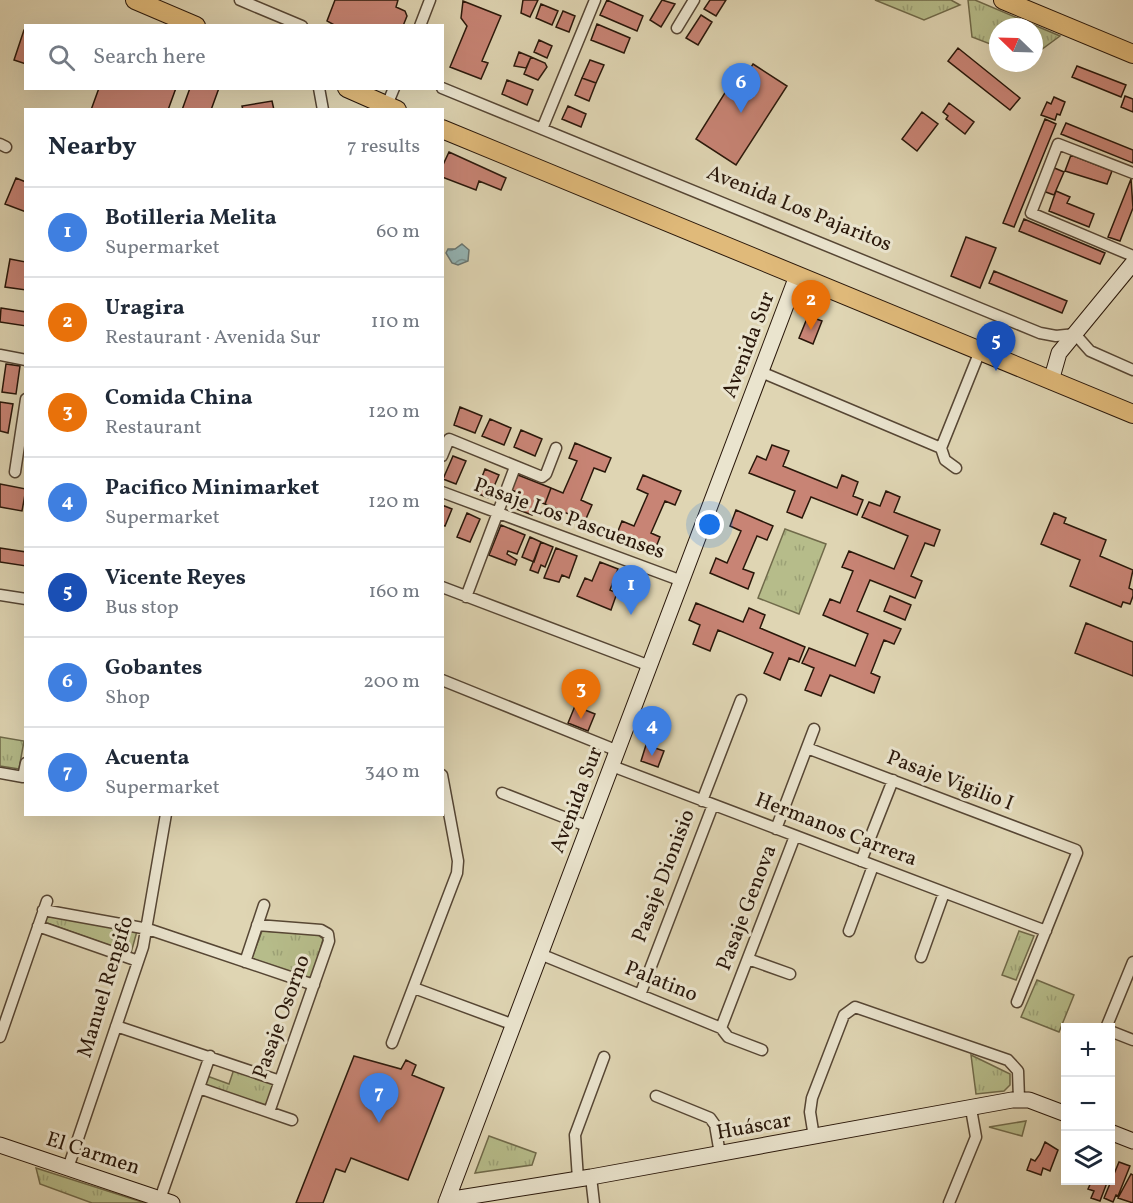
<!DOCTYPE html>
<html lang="en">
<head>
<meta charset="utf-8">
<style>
  body { margin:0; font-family:Vollkorn,serif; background:#f2f2f3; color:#1f2937 }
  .controls { position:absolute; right:18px; bottom:18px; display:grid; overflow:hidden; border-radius:0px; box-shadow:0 6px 24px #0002 }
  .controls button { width:54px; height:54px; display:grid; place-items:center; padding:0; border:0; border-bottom:2px solid #e0e1e3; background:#fff; color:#1f2937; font:30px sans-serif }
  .compass { position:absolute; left:989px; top:18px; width:54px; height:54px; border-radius:50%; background:#fff; box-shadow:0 6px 24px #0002; rotate:293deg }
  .you { position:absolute; left:710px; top:525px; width:21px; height:21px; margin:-15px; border:4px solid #fff; border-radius:50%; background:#1a73e8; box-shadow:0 0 0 9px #1a73e833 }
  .badge { display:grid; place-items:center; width:39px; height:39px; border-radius:50%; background:#b45309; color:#fff; font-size:20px; font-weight:700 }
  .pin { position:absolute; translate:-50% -50px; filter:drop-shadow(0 2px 3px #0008) }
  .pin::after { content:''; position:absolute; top:32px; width:21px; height:18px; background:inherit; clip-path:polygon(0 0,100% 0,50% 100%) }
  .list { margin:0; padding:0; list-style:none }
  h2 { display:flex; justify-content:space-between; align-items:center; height:78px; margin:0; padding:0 24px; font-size:26px }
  h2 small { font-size:20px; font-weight:400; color:#747a83 }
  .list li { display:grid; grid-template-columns:39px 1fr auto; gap:18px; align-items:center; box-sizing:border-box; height:90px; padding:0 24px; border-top:2px solid #e0e1e3 }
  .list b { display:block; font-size:22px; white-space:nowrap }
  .list p { margin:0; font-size:20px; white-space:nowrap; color:#747a83 }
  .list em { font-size:20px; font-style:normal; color:#747a83 }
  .icon { flex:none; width:33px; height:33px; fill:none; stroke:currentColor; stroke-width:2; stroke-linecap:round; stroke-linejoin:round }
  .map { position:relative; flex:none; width:1133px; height:1203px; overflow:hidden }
  .search { position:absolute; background:#fff; box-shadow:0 6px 24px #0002; left:24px; top:24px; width:420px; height:66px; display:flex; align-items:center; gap:15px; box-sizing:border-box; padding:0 21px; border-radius:0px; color:#747a83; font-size:22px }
  .panel { position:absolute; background:#fff; box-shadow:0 6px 24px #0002; left:24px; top:108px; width:420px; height:708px; border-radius:0px }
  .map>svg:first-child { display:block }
  .grass { fill:url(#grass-tufts); stroke:#706a4a; stroke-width:1.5 }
  .water { fill:url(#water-waves); stroke:#6a7671; stroke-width:1.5 }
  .building { fill:#c88475; stroke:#29170a; stroke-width:1.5 }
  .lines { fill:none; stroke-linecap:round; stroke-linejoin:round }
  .street-casing { stroke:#564634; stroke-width:13 }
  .secondary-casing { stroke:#29170a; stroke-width:17 }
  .primary-casing { stroke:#29170a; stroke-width:20 }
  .street { stroke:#eae4ce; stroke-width:10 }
  .secondary { stroke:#eae4ce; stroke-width:15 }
  .primary { stroke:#e0ba7a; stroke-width:18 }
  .labels { text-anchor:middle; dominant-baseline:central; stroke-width:6; stroke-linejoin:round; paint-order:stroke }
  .street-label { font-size:21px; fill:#29170a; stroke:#eae4ce }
</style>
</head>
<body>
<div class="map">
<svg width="1133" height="1203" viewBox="0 0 1133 1203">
  <defs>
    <pattern id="grass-tufts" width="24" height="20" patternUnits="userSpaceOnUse" patternTransform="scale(1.5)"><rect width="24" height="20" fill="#b6bc8a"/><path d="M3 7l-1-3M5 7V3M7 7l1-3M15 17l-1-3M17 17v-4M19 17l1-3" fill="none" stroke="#9ca176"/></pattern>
    <pattern id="water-waves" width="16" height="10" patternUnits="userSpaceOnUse" patternTransform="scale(1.5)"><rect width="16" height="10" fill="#96b6b6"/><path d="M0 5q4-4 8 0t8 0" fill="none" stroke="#7a9392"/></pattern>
  </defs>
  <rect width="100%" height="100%" fill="#dfd5b3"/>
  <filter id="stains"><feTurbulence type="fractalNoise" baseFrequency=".00333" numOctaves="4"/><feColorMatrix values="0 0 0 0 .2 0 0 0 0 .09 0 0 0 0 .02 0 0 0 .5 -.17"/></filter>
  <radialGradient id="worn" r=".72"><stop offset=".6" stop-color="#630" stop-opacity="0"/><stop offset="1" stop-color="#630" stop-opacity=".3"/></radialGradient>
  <path class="grass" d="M875,0H951L960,5L924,20Z
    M968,0H975L1060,36L1034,55V27H998V47L972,37Z
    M785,529L826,544L799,614L758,598Z
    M0,737L24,741L19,769L0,766Z
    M47,915L137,931L131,953L44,922Z
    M262,931L317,934L323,939L312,980L251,960Z
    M1019,931L1034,936L1016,980L1002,975Z
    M1037,980L1074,995L1059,1032L1021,1017Z
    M971,1055L1010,1074V1085L1004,1091L976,1094Z
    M234,1069L273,1083L268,1103L262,1106L203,1084L207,1076L229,1084Z
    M1026,1121L1022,1136L989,1127Z
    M489,1136L536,1153L532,1165L475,1173Z
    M36,1168L145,1203H92L40,1184Z"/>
  <path class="water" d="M462,244L469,250L468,261L458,265L452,263L446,253L448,249H455Z"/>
  <path class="building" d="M335,0H398L396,7L405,11L407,16L403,26H336L327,21Z
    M523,0H538L530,17L521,13Z
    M607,0L643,16L637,31L600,15Z
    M662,0L675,4L661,27L650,20Z
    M710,0H726L716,16L704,9Z
    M463,1L501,16L482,61L488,63L481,79L450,67L467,26L461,18Z
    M541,4L558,11L552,25L536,18Z
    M563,11L575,16L569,32L556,27Z
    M701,15L712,22L698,45L686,38Z
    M597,24L630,38L624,53L591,40Z
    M24,30H26V64L14,60Z
    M539,40L552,46L547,58L534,52Z
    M958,48L1020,98L1010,110L948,61Z
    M519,52L531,57L526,68L514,66Z
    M531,57L545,63L547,67L538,80L524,74Z
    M590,60L604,65L596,83L582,78Z
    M753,64L787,86L736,165L696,139L738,72L745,77Z
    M1077,66L1126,85L1121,97L1072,77Z
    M582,78L596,83L589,101L575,95Z
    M507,80L533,90L527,105L502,94Z
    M99,88H176L168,110H91Z
    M190,88H219L211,110H182Z
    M1125,96L1133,99V112L1121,107Z
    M1054,97L1065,102L1060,115L1057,114L1055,120L1041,115L1047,102L1051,104Z
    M272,101L274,110H243L242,106Z
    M949,103L974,122L965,134L946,119L948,116L943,112Z
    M568,106L586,114L581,127L562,119Z
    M922,112L938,124L917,151L902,139Z
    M1045,119L1056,124L1014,227L1003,223Z
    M1066,123L1133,150V163L1061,134Z
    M449,152L506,178L501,190L479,181L476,190L442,177V167Z
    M1071,155L1112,171L1107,184L1065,171Z
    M1052,167L1064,172L1054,195L1043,191Z
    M16,178L26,182V212L5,204Z
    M1131,179L1133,208L1120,241L1108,237Z
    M1056,191L1070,197L1067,203L1094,214L1089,227L1049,211Z
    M1024,219L1105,253L1100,264L1019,231Z
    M966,237L996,248L980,288L951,276Z
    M10,259L26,262V290L5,287Z
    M994,271L1067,301L1062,313L989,283Z
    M1,308L26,312V326L0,322Z
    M808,316L822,321L813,344L799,338Z
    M6,364L20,366L16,394L2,392Z
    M0,402L13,404L8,433L0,431Z
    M460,407L482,416L475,433L454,425Z
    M490,419L511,428L504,445L482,436Z
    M521,430L542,439L535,456L514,447Z
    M575,443L611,458L605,472L594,468L581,500L592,505L585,521L545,504L551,488L563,493L577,461L569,458Z
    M772,445L789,451L783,466L837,488L842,475L858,482L853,496L863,500L857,515L811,497L802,518L787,512L795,491L749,473L757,456L766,460Z
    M453,456L466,461L456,484L443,479Z
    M485,469L499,475L489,498L476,493Z
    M518,475L551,488L545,504L537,501L532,515L514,508L520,493L511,490Z
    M643,475L681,491L675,505L665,501L651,533L660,537L654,552L616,536L622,521L634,526L648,494L637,489Z
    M0,484L26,489L22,511L0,507Z
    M886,491L900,497L894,512L940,530L934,546L925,543L911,576L922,581L915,598L870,580L857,611L901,629L894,644L884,640L871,673L880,677L874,693L830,675L821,696L805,690L814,668L802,663L809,648L855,666L868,634L823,615L830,599L840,603L853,571L842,567L849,551L894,569L908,536L862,517L869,502L880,506Z
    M442,505L452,509L445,526L442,525Z
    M736,510L773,526L767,540L757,536L743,569L754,573L748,589L710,573L716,558L727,563L741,531L730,526Z
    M467,513L480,519L470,542L457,537Z
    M1054,513L1066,518L1064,523L1106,540L1100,556L1133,570L1129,588L1133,590V596L1130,604L1123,602L1121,607L1070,586L1080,560L1041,544Z
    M501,525L525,535L517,554L508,551L507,554L517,560L515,565L489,555Z
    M530,537L541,542L534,562L522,557Z
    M541,542L553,547L545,567L541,565L538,573L530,570Z
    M0,548L26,552V566L0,562Z
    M556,548L577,556L569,578L562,575L559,582L544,578Z
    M600,562L618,569L610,590L617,593L611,610L577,596L585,578L592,581Z
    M890,596L911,605L905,620L884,611Z
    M696,603L743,622L749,608L765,615L760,628L805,647L799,662L789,658L780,680L764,673L773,653L718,630L710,651L693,644L700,625L689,620Z
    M1086,623L1133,642V676L1075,653Z
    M575,706L595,714L588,731L568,723Z
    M646,745L664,751L658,767L641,761Z
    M354,1056L401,1069L406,1060L416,1065L412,1075L444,1088L408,1180L351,1158L345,1172L336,1169L323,1203H296Z
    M1045,1142L1058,1150L1050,1171L1043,1168L1041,1175L1027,1170L1031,1159L1035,1161L1040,1154Z
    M1119,1162L1130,1166L1118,1196L1116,1195L1113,1202L1104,1198Z
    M1131,1174L1133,1175V1203L1118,1198Z
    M1092,1180H1108L1100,1201L1091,1198L1094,1191L1088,1189Z"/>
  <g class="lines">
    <g class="street-casing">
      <path id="street" d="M240,0L302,26
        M420,26L430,0
        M677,28L694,0
        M319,88L323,110
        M442,88L1040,333L1056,336L1075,334L1090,351L1133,370
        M387,105L394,88
        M542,129L595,0
        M0,144L6,147
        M1133,173L1058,144L1031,213L1133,256
        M0,355L26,360
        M761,372L941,448
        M442,456L449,439L542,477L546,474L556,448
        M956,468L945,460L941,448L980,351
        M15,472L26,399
        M442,492L682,581
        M442,587L650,666
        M0,595L26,599
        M466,597L515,467
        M442,680L618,751
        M807,748L1076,850L1077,853L1017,1002
        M612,766L1046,931
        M0,773L23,777L26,763
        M502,793L589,827
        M702,801L741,700
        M776,829L814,729
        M861,861L893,780
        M43,910L148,929L314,985
        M257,925L321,930L328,934L329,941L269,1112
        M38,926L138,961
        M849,931L873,866
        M540,954L721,1028L728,1037L762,1050
        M921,957L944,893
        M748,959L790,974
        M245,962L264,905
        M414,988L514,1025
        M640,995L713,805
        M116,1026L280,1081
        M721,1028L795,836
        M1106,1028L1133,962
        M1110,1031L1133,1040
        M0,1037L47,901
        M392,1043L457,873L458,861L442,775
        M199,1088L292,1120
        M656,1096L710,1118L715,1125L720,1154
        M814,1137L810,1112L812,1098L844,1015L855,1007L1008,1060L1018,1071L1019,1099
        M68,1168L143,947L166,814
        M591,1177L594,1203
        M578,1179L575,1135L604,1057
        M160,1199L210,1056
        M949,1203L976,1137L971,1109"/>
    </g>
    <g class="secondary-casing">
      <path id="secondary" d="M1051,381L1059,353L1133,263
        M1110,1132L1133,1141
        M0,1145L172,1203
        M447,1200L591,1177L1012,1100H1029L1066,1114
        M446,1203L797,276"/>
    </g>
    <g class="primary-casing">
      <path id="primary" d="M135,0L196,26
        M1003,0L1133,54
        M347,88L397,110
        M442,129L1133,414"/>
    </g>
    <use href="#street" class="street"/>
    <use href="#secondary" class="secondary"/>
    <use href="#primary" class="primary"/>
  </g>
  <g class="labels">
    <g class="street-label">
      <text transform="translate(799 209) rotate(22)">Avenida Los Pajaritos</text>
      <text transform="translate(749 345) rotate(-69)">Avenida Sur</text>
      <text transform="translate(569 519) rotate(20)">Pasaje Los Pascuenses</text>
      <text transform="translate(950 781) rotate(21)">Pasaje Vigilio I</text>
      <text transform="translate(577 800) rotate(-69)">Avenida Sur</text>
      <text transform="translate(836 830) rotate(21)">Hermanos Carrera</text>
      <text transform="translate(664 876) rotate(-69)">Pasaje Dionisio</text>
      <text transform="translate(747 908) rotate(-69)">Pasaje Genova</text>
      <text transform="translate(661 982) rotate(22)">Palatino</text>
      <text transform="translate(106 987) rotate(-73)">Manuel Rengifo</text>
      <text transform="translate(282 1017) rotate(-70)">Pasaje Osorno</text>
      <text transform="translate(754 1127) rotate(-10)">Huáscar</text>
      <text transform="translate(93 1154) rotate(18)">El Carmen</text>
    </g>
  </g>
  <rect width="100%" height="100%" filter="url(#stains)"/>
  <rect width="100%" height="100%" fill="url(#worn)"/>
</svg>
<div class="controls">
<button>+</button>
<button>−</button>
<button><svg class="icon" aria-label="layers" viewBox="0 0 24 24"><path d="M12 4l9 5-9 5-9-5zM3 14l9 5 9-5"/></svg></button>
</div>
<svg class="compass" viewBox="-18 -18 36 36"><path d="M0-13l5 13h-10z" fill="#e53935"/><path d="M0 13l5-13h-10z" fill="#747a83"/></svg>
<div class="you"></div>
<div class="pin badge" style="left:631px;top:615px;background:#3f7fe0">1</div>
<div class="pin badge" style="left:811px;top:330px;background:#e8710a">2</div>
<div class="pin badge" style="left:581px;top:719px;background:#e8710a">3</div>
<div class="pin badge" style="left:652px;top:756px;background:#3f7fe0">4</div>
<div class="pin badge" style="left:996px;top:371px;background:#1a4fb4">5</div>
<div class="pin badge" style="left:741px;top:113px;background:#3f7fe0">6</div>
<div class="pin badge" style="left:379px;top:1123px;background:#3f7fe0">7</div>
<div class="search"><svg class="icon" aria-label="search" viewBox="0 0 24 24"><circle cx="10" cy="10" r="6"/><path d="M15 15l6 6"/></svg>Search here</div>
<section class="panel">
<h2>Nearby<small>7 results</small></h2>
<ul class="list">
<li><span class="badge" style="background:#3f7fe0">1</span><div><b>Botilleria Melita</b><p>Supermarket</p></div><em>60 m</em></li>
<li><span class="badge" style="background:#e8710a">2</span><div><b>Uragira</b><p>Restaurant · Avenida Sur</p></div><em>110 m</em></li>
<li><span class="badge" style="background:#e8710a">3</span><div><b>Comida China</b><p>Restaurant</p></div><em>120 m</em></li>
<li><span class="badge" style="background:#3f7fe0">4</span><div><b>Pacifico Minimarket</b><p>Supermarket</p></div><em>120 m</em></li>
<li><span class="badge" style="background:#1a4fb4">5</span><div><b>Vicente Reyes</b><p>Bus stop</p></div><em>160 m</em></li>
<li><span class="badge" style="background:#3f7fe0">6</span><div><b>Gobantes</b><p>Shop</p></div><em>200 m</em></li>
<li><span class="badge" style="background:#3f7fe0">7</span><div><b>Acuenta</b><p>Supermarket</p></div><em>340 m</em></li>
</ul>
</section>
</div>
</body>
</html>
